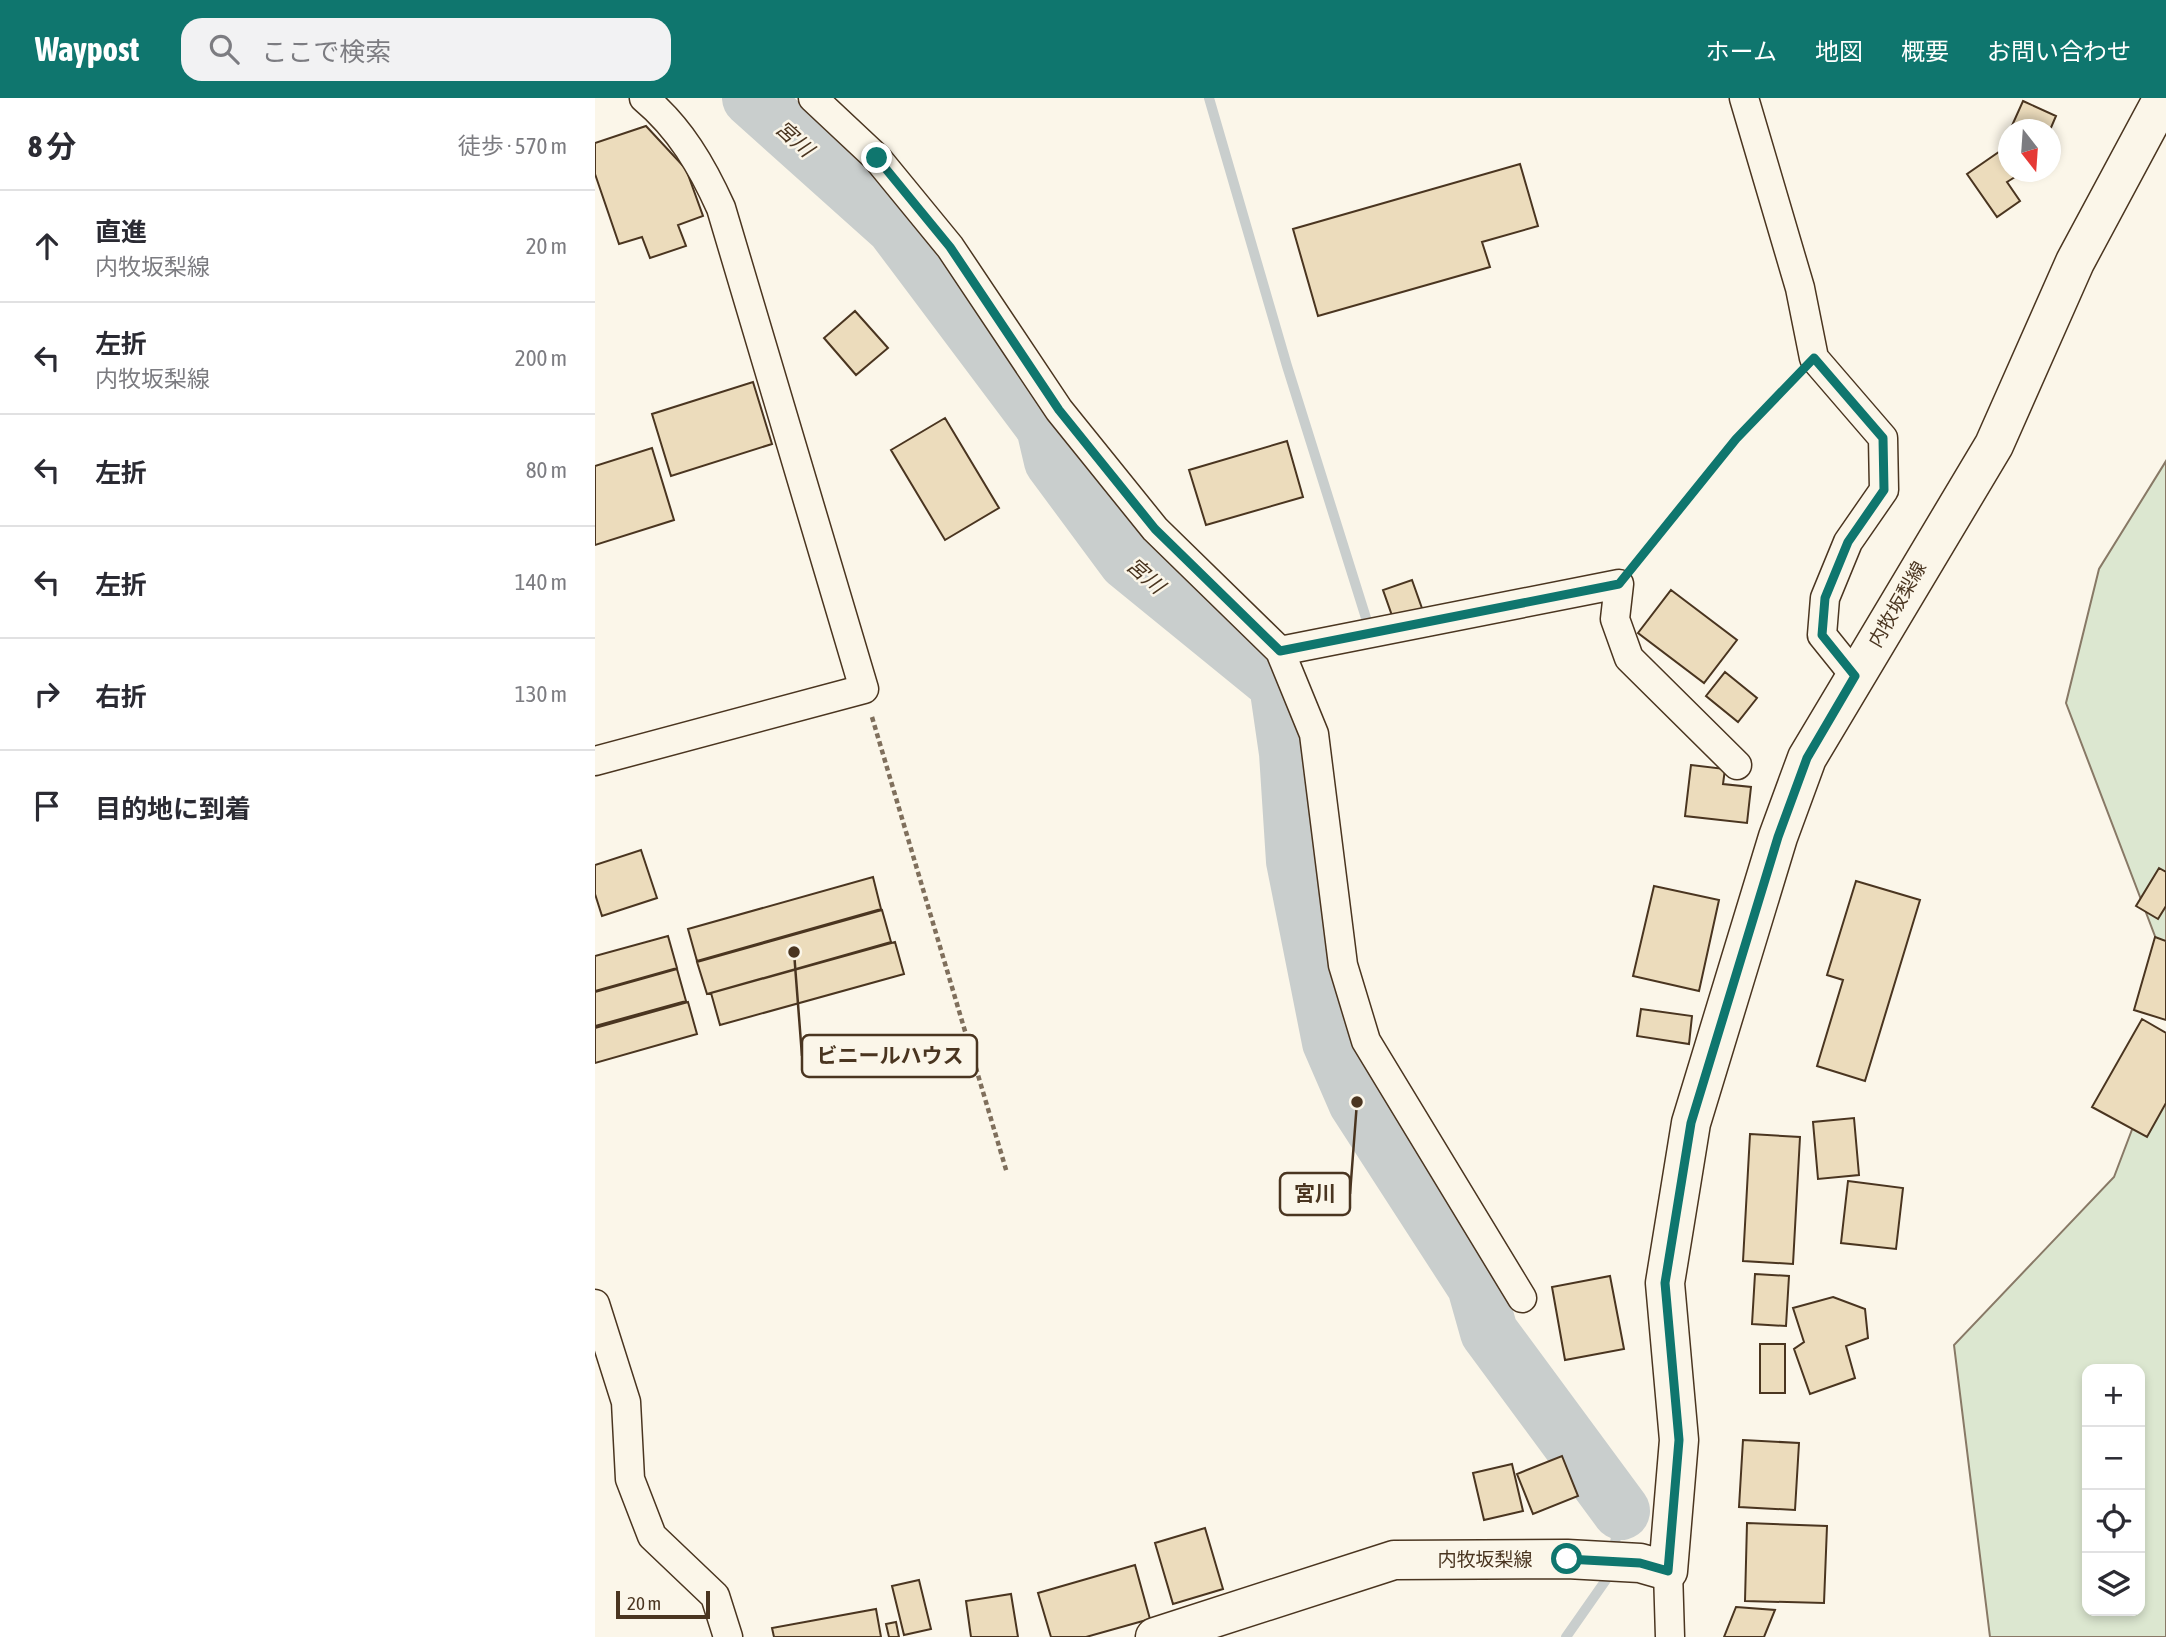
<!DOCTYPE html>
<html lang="ja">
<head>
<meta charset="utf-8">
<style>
  body { margin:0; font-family:"Asap Condensed","Noto Sans JP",sans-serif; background:#f2f2f3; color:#2b2b33 }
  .controls { position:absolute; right:21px; bottom:21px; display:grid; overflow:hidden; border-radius:14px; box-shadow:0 4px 10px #0003 }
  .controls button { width:63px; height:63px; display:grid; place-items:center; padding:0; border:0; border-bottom:2px solid #e1e1e2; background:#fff; color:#2b2b33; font:35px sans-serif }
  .compass { position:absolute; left:1403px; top:21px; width:63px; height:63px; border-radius:50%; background:#fff; box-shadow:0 4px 10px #0003; rotate:163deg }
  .scale { position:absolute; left:21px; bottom:18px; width:94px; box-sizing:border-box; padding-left:7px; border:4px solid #4a3520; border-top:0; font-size:19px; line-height:24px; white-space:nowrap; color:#4a3520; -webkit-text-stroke:5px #fbf6e9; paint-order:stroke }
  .stop { position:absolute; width:21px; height:21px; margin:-16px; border:5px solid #0f766e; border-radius:50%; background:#fff }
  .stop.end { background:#0f766e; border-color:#fff; box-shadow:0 2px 7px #0008 }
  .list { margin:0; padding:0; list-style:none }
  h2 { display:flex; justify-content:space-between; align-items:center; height:91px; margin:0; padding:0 28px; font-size:30px }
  h2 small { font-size:23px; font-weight:400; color:#7c7c81 }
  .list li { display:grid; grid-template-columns:46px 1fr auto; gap:21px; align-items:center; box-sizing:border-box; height:112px; padding:0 28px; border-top:2px solid #e1e1e2 }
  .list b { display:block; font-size:26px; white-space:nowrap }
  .list p { margin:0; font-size:23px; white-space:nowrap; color:#7c7c81 }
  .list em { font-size:23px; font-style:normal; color:#7c7c81 }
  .icon { flex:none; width:38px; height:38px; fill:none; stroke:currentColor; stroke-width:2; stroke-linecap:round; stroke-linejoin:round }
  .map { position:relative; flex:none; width:1571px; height:1539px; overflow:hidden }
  header { display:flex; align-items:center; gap:42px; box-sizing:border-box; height:98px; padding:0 35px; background:#0f766e; color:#fff }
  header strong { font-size:33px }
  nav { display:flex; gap:38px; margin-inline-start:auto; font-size:24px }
  .search { width:490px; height:63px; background:#f2f2f3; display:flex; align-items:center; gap:18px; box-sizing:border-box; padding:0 24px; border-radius:21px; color:#7c7c81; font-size:26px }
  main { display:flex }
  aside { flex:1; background:#fff }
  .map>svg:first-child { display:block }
  .green { fill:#dce7d0; stroke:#887966; stroke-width:2; fill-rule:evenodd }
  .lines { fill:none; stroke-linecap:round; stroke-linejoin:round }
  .stream { stroke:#c9cecd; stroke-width:10 }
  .river { stroke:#c9cecd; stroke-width:58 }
  .building { fill:#ecdcbc; stroke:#4a3520; stroke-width:2 }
  .street-casing { stroke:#4a3520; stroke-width:31 }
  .secondary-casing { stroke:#4a3520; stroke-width:41 }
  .path { stroke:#7f6f5c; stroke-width:4.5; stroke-dasharray:5 3.5; stroke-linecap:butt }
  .street { stroke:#fbf6e9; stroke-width:28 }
  .secondary { stroke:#fbf6e9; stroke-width:38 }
  .route { stroke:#0f766e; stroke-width:9 }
  .labels { text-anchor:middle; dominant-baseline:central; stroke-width:5; stroke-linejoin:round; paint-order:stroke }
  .street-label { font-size:19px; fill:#4a3520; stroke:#fbf6e9 }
  .water-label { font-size:21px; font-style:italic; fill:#4a3520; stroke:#fbf6e9 }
  .leader { fill:none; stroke:#4a3520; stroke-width:2.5 }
  .callout-dot { fill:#4a3520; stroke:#fbf6e9; stroke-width:2.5 }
  .callout { fill:#fbf6e9; stroke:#4a3520; stroke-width:2.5 }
  .callout-label { font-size:21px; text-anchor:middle; font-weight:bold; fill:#4a3520 }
</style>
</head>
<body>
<header>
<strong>Waypost</strong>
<div class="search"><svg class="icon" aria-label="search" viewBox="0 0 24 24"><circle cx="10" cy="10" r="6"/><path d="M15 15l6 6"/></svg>ここで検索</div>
<nav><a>ホーム</a><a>地図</a><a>概要</a><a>お問い合わせ</a></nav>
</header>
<main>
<aside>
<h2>8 分<small>徒歩 · 570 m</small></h2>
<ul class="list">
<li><svg class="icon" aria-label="ahead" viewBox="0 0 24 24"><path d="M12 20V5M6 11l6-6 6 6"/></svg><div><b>直進</b><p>内牧坂梨線</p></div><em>20 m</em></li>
<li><svg class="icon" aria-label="left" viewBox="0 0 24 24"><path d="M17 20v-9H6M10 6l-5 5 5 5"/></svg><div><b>左折</b><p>内牧坂梨線</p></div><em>200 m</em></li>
<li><svg class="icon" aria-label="left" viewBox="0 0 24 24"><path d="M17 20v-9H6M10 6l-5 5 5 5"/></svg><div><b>左折</b></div><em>80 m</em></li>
<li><svg class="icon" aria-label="left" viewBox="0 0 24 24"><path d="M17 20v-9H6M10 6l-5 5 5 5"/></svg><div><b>左折</b></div><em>140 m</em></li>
<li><svg class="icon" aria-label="right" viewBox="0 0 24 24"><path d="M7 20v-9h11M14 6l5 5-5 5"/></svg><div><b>右折</b></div><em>130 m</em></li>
<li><svg class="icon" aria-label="arrive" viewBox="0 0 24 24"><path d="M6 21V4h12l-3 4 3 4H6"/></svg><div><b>目的地に到着</b></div></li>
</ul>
</aside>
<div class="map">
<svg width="1571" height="1539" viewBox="0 0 1571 1539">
  <rect width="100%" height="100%" fill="#fbf6e9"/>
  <path class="green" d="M1571,363V867L1471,605L1504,471Z
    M1571,942V1539H1395L1359,1247L1519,1079ZM1492,1271H1545V1513H1492Z"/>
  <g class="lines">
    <path class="stream" d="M614,0L692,268L771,520
      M1018,1455L1026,1413
      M971,1539L1013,1479L1015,1473"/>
    <path class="river" d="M156,0L300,129L450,329L458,363L532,463L683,586L693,655L700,763L736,944L762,1004L881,1188L894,1234L1026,1413"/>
  </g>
  <path class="building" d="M1428,3L1461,18L1455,32H1415Z
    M51,28L91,71L108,118L83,127L91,148L55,160L47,139L24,146L0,76V45Z
    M1411,49L1414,74H1428L1412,84L1425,103L1402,119L1372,76Z
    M925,66L943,128L887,144L895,169L723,218L698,131Z
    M260,213L293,250L261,277L229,240Z
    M158,284L177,346L76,378L57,316Z
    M350,320L404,410L350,442L296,352Z
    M692,343L708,399L611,427L594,372Z
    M57,350L79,422L0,447V368Z
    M817,482L829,516L800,526L788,492Z
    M1076,492L1142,542L1109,585L1043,535Z
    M1130,574L1162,600L1143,624L1111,598Z
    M1096,667L1130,671L1128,686L1156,689L1152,725L1090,718Z
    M46,752L62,800L7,818L0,796V767Z
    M1564,770L1571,774V808L1563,821L1541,808Z
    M278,779L286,811L102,863L93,831Z
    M1261,783L1325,802L1270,983L1222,968L1248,882L1232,877Z
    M1059,788L1124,802L1104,893L1038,878Z
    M287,812L296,844L112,896L102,864Z
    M73,838L82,870L0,893V858Z
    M1560,839L1571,843V922L1539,912Z
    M300,844L309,876L125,927L116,895Z
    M82,871L91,903L0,928V894Z
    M93,904L102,936L0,965V930Z
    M1046,911L1097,918L1094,946L1042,938Z
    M1547,921L1571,935V1005L1552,1039L1497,1009Z
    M1259,1020L1264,1077L1223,1081L1218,1024Z
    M1155,1036L1205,1039L1198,1166L1148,1163Z
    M1253,1083L1308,1090L1301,1151L1246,1145Z
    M1160,1176L1194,1178L1191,1228L1157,1226Z
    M1015,1178L1029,1251L970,1262L957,1189Z
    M1238,1199L1270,1211L1273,1240L1251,1248L1260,1280L1215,1296L1199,1251L1209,1244L1198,1210Z
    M1165,1246H1190V1295H1165Z
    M1148,1342L1204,1345L1200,1412L1144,1409Z
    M967,1358L983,1398L938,1416L922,1376Z
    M917,1366L928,1413L889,1422L878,1375Z
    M1152,1425L1232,1428L1229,1505L1150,1503Z
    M610,1430L628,1491L578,1506L560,1445Z
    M540,1467L555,1521L491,1539H456L443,1495Z
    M324,1482L336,1531L309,1537L297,1488Z
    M416,1496L423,1539H376L371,1503Z
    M1141,1509L1180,1512L1169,1539H1129Z
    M281,1511L286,1539H179L177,1530Z
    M301,1524L304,1539H294L291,1526Z"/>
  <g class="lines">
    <g class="street-casing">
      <path id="street" d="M218,0L282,60L355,149L464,312L560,431L685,553L719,636L748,867L771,943L927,1200
        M1149,0L1205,190L1219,260L1288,340L1289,392L1253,444L1230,500L1227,537L1260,578
        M685,553L1024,486L1020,521L1034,560L1142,667
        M0,663L269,591L126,110C107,68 85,30 49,0
        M0,1206L31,1304L35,1381L57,1438L120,1498L133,1539
        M1073,1473L1075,1539"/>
    </g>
    <g class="secondary-casing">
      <path id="secondary" d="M560,1539L799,1462L972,1461L1045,1465L1073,1473L1084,1342L1070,1185L1096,1025L1183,739L1212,660L1399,347L1480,164L1568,0"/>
    </g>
    <path class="path" d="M1040,465L1141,341L1199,281
      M277,619L412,1075"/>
    <use href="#street" class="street"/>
    <use href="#secondary" class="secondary"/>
  </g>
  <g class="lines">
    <path class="route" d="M282,60L355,149L464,312L560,431L685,553L1024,486L1141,341L1219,260L1288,340L1289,392L1253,444L1230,500L1227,537L1260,578L1212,660L1183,739L1096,1025L1070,1185L1084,1342L1073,1473L1045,1465L972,1461"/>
  </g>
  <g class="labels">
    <g class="street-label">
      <text transform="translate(1302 506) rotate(-60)">内牧坂梨線</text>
      <text x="890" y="1461">内牧坂梨線</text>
    </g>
    <g class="water-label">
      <text transform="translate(200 40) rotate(42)">宮川</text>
      <text transform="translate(551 477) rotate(41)">宮川</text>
    </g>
  </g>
  <path class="leader" d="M199 854L207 958M762 1004L755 1096"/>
  <g class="callout-dot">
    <circle cx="199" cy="854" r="7"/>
    <circle cx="762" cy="1004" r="7"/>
  </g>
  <g class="callout">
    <rect x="207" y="937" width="175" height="42" rx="7"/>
    <rect x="685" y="1075" width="70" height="42" rx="7"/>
  </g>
  <g class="callout-label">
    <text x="295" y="965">ビニールハウス</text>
    <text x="720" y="1103">宮川</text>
  </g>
</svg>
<div class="controls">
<button>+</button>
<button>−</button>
<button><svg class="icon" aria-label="locate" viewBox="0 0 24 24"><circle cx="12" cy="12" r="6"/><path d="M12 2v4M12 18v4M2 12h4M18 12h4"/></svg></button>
<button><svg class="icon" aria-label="layers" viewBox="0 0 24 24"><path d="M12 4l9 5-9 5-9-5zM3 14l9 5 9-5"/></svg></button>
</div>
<svg class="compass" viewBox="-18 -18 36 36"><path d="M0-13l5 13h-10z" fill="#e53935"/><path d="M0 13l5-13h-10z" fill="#7c7c81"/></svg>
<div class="scale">20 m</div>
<div class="stop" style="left:972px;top:1461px"></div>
<div class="stop end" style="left:282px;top:60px"></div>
</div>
</main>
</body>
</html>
